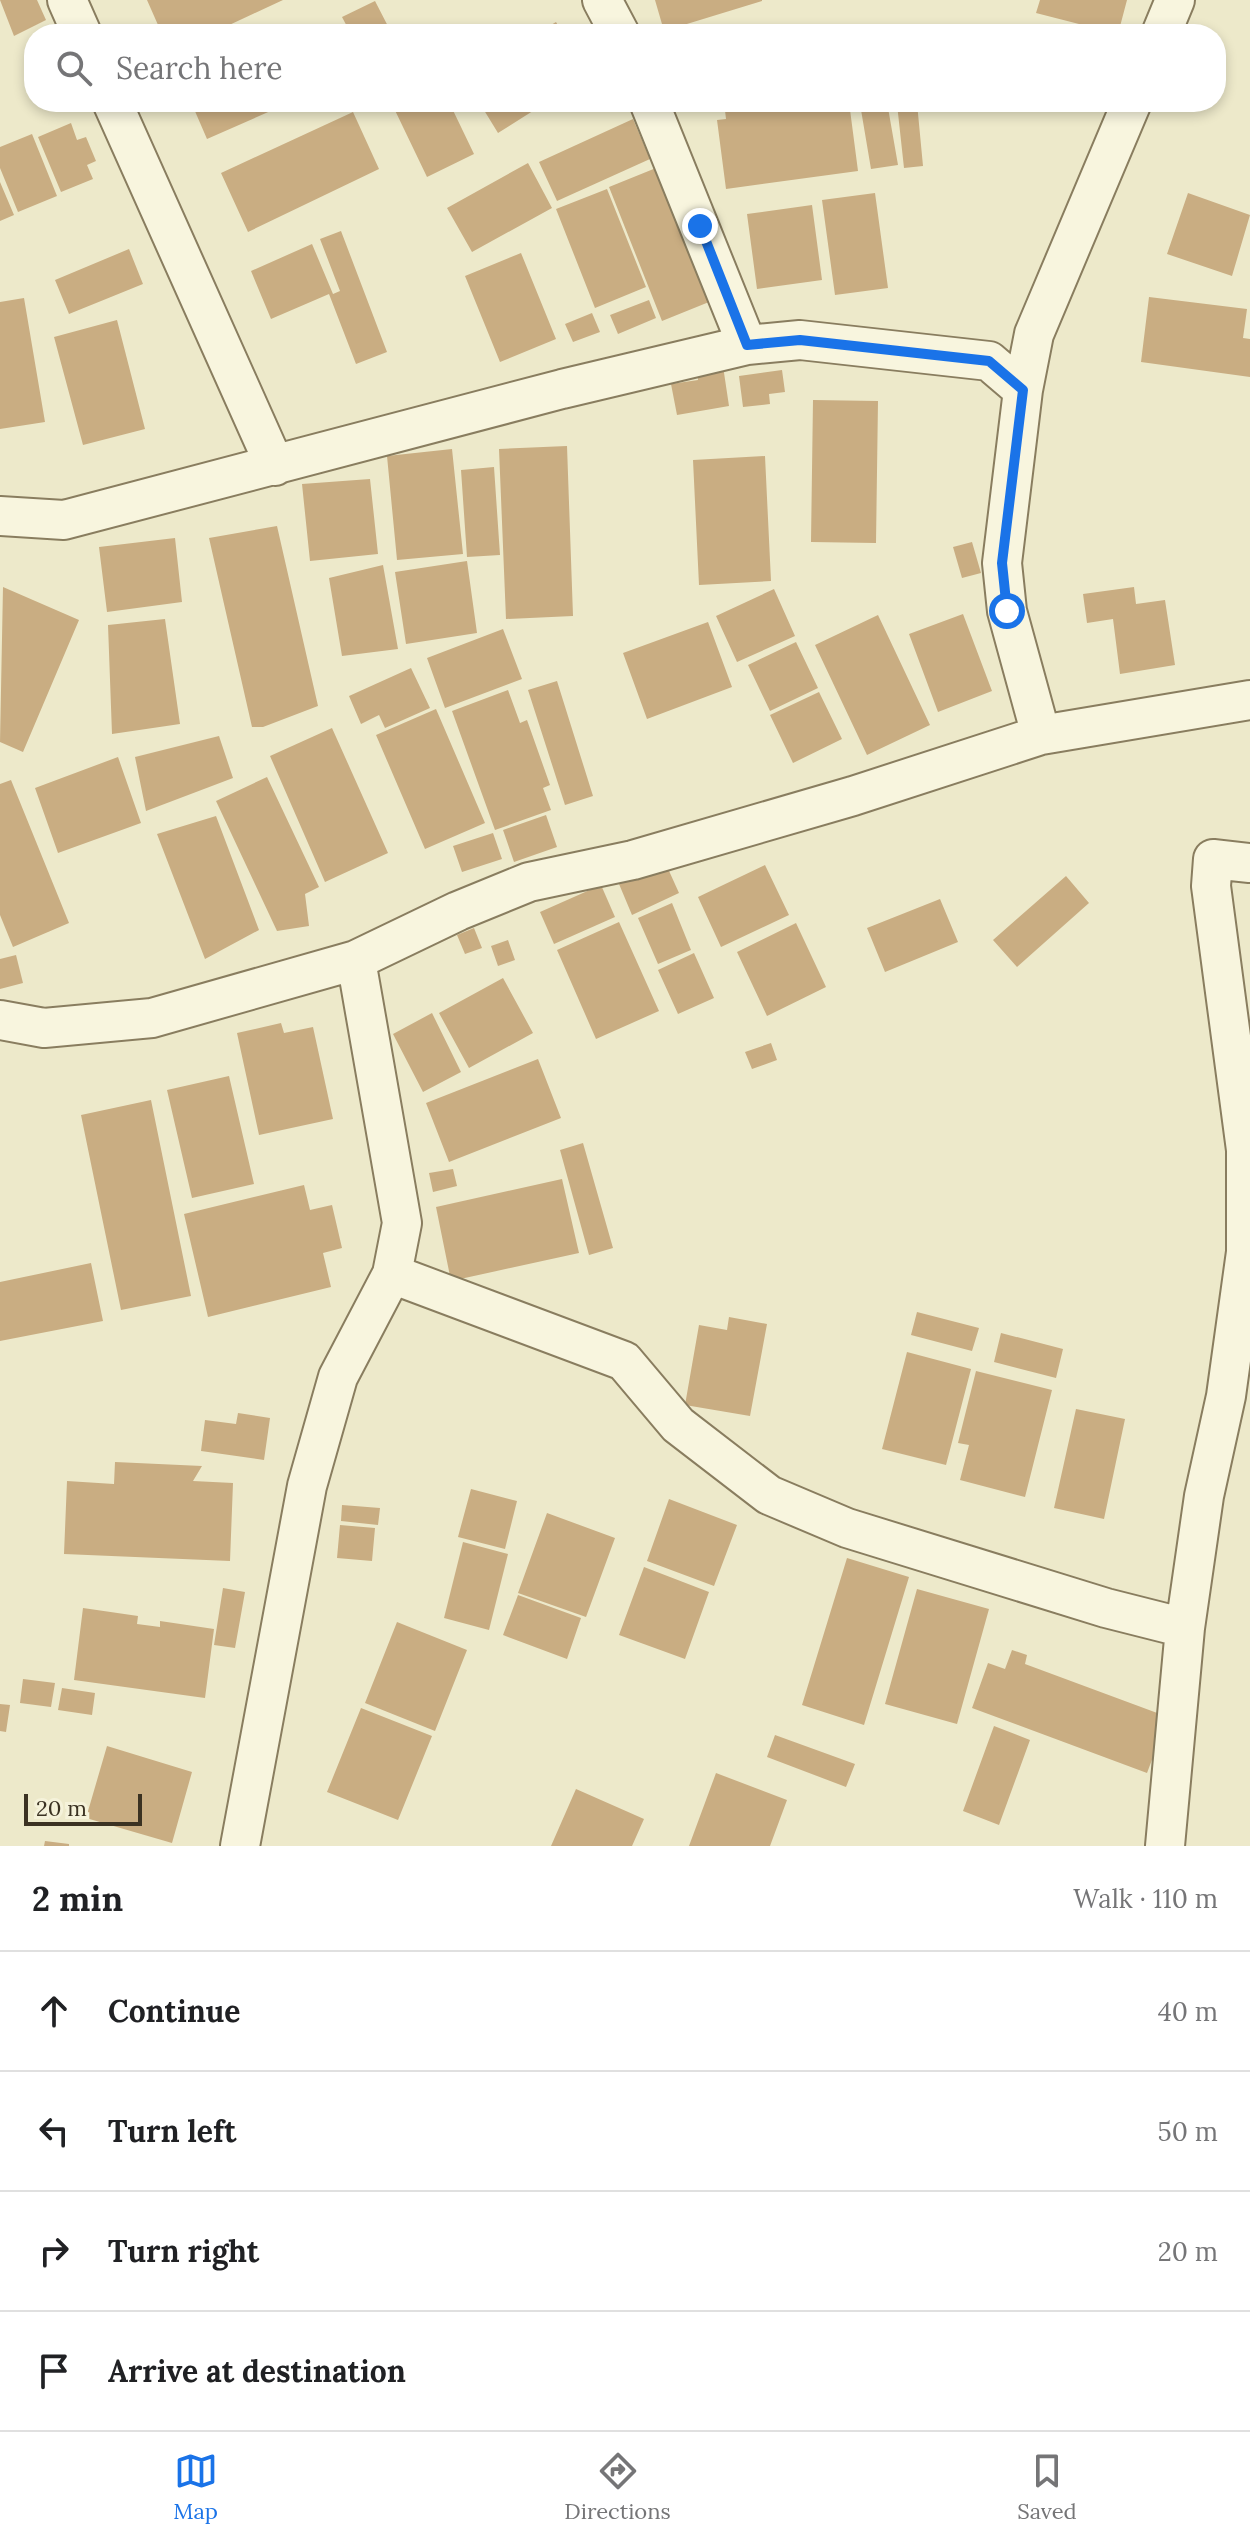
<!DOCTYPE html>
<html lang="en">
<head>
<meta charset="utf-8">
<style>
  body { margin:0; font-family:Lora,serif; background:#f6f6f6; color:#202124 }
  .scale { position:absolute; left:24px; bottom:20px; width:118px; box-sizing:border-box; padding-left:8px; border:4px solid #3b3222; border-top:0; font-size:22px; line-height:28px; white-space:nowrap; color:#3b3222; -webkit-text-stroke:6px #f5f2da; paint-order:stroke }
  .stop { position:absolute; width:24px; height:24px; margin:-18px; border:6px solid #1a73e8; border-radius:50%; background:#fff }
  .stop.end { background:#1a73e8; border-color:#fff; box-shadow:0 2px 8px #0008 }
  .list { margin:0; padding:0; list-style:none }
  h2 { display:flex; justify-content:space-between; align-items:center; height:104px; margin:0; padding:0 32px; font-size:34px }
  h2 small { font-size:26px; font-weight:400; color:#757577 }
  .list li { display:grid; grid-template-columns:52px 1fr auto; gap:24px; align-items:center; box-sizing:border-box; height:120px; padding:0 32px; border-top:2px solid #e0e0e0 }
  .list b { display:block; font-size:30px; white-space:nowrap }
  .list em { font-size:26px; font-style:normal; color:#757577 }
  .icon { flex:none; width:44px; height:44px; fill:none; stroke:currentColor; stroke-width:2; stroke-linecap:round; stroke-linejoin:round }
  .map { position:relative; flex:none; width:1250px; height:1846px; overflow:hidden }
  .search { position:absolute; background:#fff; box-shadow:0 4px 12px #0003; left:24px; right:24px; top:24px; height:88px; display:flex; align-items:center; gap:20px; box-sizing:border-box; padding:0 28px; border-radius:32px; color:#757577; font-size:30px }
  .sheet { height:584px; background:#fff }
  nav { display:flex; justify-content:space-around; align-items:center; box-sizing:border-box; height:112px; border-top:2px solid #e0e0e0; background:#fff; font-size:22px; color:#757577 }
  nav a { display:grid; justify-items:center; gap:4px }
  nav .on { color:#1a73e8 }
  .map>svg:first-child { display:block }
  .building { fill:#c9ad82 }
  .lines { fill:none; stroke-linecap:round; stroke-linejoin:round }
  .street-casing { stroke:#897d5f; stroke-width:42 }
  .street { stroke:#f8f5de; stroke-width:38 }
  .route { stroke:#1a73e8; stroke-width:10 }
</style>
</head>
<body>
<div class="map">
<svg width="1250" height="1846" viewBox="0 0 1250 1846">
  <rect width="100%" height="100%" fill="#ede9ca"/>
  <path class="building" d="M0,0H37L46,20L14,36Z
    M147,0H283L210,34H162Z
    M655,0H762V1L664,31Z
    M1040,0H1127L1118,34L1036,13Z
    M375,1L392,34H351L342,17Z
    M556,22L563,34H536Z
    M191,102H291L207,139Z
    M391,102H449L474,154L427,177Z
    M479,102H532L536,109L498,133Z
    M583,102H611L586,112Z
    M724,102H849L858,171L726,189L717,120L726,119Z
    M887,102L898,165L871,169L860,104Z
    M917,103L923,166L904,168L897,104Z
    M353,112L379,169L248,232L221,173Z
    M633,119L650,159L557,201L539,162Z
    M71,123L77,140L86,137L96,161L87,165L93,179L61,192L38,137Z
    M32,134L57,196L18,212L0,168V147Z
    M528,163L552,208L472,252L447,208Z
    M656,168L709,302L662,321L609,187Z
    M0,182L14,215L0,221Z
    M607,189L646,287L595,308L556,209Z
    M875,193L888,288L835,295L822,200Z
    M1188,193L1250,215L1232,276L1167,254Z
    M812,205L822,280L757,289L747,214Z
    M341,231L387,352L356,364L329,294L271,319L251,271L312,244L333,294L340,291L320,239Z
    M129,249L143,284L69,314L55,280Z
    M521,253L556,339L500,362L465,276Z
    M1149,297L1247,309L1243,338L1250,339V377L1141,362Z
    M24,298L45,422L0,429V302Z
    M649,300L656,318L618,334L610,315Z
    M592,313L600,332L573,342L565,324Z
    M117,320L145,429L83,445L54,337Z
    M723,366L729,406L677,415L671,384L698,380L697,371Z
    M782,370L785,392L769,394L770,404L743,407L739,376Z
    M813,400L878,401L876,543L811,542Z
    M567,446L573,616L506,619L499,449Z
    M452,449L463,554L397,560L387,456Z
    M765,456L771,581L699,585L693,460Z
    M494,467L500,555L467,557L461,470Z
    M370,479L378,554L310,561L302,484Z
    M277,526L318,706L263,727H252L209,538Z
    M175,538L182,602L107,612L99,547Z
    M972,542L981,573L962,578L953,547Z
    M467,561L477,633L406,644L395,572Z
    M383,565L398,649L342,656L329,578Z
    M3,587L79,620L23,752L0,742Z
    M1134,587L1136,604L1165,600L1175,665L1120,674L1113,619L1087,623L1083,594Z
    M774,589L795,636L737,662L716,616Z
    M963,614L992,691L938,712L909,634Z
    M878,615L930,725L867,755L815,645Z
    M165,619L180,724L112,734L108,625Z
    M708,622L732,687L647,719L623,653Z
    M503,629L522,679L445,708L427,658Z
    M796,642L818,688L770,711L748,665Z
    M411,668L430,708L385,728L379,715L361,724L349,696Z
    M557,681L593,796L565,805L528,690Z
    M508,690L520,723L527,720L550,785L543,788L551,810L495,830L452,711Z
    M819,692L842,739L793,763L770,715Z
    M436,709L485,823L425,849L376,735Z
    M332,728L388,853L325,882L270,756Z
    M219,736L233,778L146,811L135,757Z
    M118,757L141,823L58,853L35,788Z
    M267,777L319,887L305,894L309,926L277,931L216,801Z
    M11,780L69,923L13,947L0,915V784Z
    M546,815L557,847L514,862L503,830Z
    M216,816L259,930L205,959L157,834Z
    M493,833L502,859L462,872L453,846Z
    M665,862L679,893L632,915L619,884Z
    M765,865L789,915L721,947L698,897Z
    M1066,876L1089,903L1017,967L993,940Z
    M601,885L615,917L554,944L540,912Z
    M940,899L958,942L885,972L867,928Z
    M672,903L691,950L658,964L638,918Z
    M619,922L659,1011L596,1039L557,950Z
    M796,923L826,987L767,1016L737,952Z
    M474,928L482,948L465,954L457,935Z
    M508,940L515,960L498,966L491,946Z
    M694,953L714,998L678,1014L658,970Z
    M16,955L23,983L0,989V959Z
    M503,978L533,1033L469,1068L439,1013Z
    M432,1013L461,1072L423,1092L393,1034Z
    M281,1023L284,1033L313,1027L333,1119L259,1135L237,1033Z
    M771,1043L777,1060L752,1069L745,1052Z
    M538,1059L561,1118L449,1162L426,1103Z
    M229,1076L254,1184L192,1198L167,1090Z
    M151,1100L191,1296L121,1310L81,1115Z
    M583,1143L613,1248L589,1255L560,1150Z
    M453,1169L457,1186L433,1192L429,1173Z
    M562,1179L579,1253L451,1281L436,1207Z
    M304,1185L310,1210L332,1205L342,1248L323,1253L331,1287L208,1317L184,1214Z
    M91,1263L103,1321L0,1341V1282Z
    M917,1312L979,1328L972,1351L911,1335Z
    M729,1317L767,1324L750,1416L685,1405L699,1325L727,1330Z
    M1001,1333L1063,1349L1056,1378L994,1362Z
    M907,1352L971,1369L946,1465L882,1449Z
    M976,1371L1052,1390L1025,1497L960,1480L969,1445L958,1443Z
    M1076,1409L1125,1419L1104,1519L1054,1508Z
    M238,1413L270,1418L264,1460L201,1451L205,1420L236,1424Z
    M115,1462L202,1466L193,1481L233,1483L230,1561L64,1554L67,1481L114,1484Z
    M471,1489L517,1501L505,1549L458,1537Z
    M669,1499L737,1525L714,1586L647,1561Z
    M342,1505L380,1508L378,1525L341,1521Z
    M547,1513L615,1538L586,1617L518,1593Z
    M340,1525L375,1528L372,1561L337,1558Z
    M463,1542L508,1554L489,1630L444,1618Z
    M847,1558L909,1577L864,1725L802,1705Z
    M644,1567L709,1592L685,1659L619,1635Z
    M223,1588L245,1592L235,1648L214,1645Z
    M917,1589L989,1609L957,1724L885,1704Z
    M518,1595L581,1618L567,1659L503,1635Z
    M83,1608L138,1616L137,1624L160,1627V1621L214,1629L205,1698L74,1680Z
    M397,1622L467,1650L435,1731L365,1703Z
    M1012,1650L1027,1655L1025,1664L1168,1717L1147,1773L972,1708L988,1663L1005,1669Z
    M23,1679L55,1683L51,1707L20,1703Z
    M62,1688L95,1693L92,1715L58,1710Z
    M0,1704L10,1705L6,1732L0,1731Z
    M361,1708L432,1736L398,1820L327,1792Z
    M994,1726L1030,1740L999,1825L963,1811Z
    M775,1735L855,1764L846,1787L767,1757Z
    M107,1746L192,1772L172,1843L86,1818Z
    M716,1773L787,1800L770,1846H689Z
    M576,1789L644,1819L632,1846H551Z
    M45,1841L69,1844V1846H44Z"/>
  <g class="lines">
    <g class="street-casing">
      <path id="street" d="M67,0L82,34
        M602,0L620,34
        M1161,34L1175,0
        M112,102L275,466
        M649,102L747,345
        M0,516L64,520L562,389L747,345L800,340L989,361L1023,390
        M1041,735L1007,611L1002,563L1023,390L1034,334L1132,102
        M0,1020L44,1028L152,1018L356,960L458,911L529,882L633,860L853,796L1041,735L1250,700
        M392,1274L624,1361L678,1425L769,1495L847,1528L1106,1608L1185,1628
        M240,1846L307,1486L338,1377L392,1274L402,1223L356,960
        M1165,1846L1185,1628L1204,1496L1226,1396L1246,1252V1150L1211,886L1213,859L1250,863"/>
    </g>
    <use href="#street" class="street"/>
  </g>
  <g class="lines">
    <path class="route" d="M700,226L747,345L800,340L989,361L1023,390L1002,563L1007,611"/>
  </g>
</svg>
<div class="scale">20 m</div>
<div class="stop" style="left:1007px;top:611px"></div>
<div class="stop end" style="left:700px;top:226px"></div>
<div class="search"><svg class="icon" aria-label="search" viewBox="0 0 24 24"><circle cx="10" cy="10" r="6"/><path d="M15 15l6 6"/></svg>Search here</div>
</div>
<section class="sheet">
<h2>2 min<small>Walk · 110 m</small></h2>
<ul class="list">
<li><svg class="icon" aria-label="ahead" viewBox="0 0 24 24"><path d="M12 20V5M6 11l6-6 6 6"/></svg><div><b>Continue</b></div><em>40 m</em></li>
<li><svg class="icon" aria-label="left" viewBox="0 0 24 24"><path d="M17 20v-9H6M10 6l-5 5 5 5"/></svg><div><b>Turn left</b></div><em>50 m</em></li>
<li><svg class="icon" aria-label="right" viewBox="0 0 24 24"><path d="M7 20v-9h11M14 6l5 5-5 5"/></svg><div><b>Turn right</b></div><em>20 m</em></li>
<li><svg class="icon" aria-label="arrive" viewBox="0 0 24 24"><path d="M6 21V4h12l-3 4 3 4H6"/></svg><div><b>Arrive at destination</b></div></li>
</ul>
</section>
<nav>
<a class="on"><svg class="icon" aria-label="map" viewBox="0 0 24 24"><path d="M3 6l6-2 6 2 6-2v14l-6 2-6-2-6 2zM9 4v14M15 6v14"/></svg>Map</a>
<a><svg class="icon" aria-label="directions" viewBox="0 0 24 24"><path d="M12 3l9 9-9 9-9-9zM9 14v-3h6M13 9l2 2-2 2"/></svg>Directions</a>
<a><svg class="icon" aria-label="saved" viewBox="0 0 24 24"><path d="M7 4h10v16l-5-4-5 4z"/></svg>Saved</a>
</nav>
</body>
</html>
